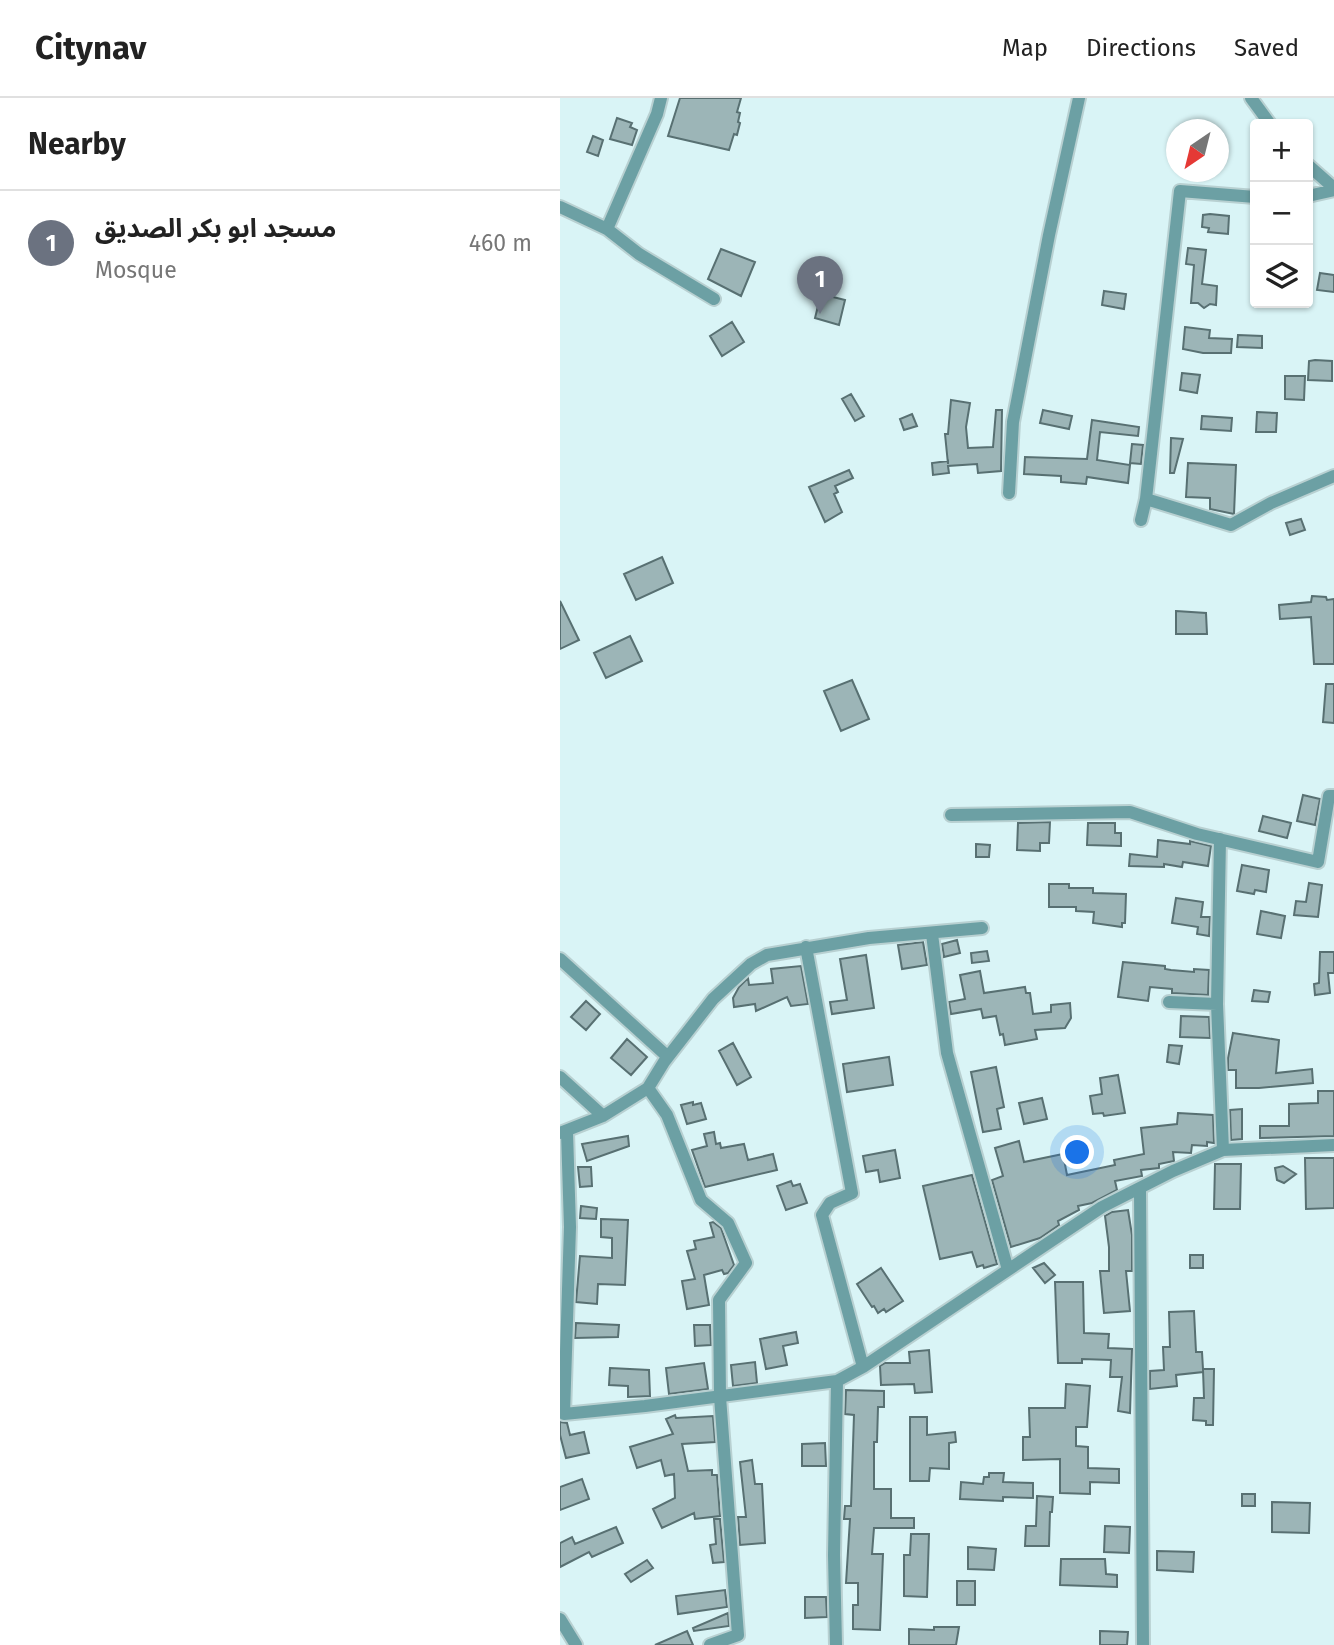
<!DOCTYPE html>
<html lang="en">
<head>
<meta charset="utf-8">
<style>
  body { margin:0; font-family:"Fira Sans","Noto Sans Arabic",sans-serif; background:#f2f2f2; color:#222 }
  .controls { position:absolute; right:21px; top:21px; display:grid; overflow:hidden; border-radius:7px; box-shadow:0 2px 5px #0004 }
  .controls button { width:63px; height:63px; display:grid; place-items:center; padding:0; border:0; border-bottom:2px solid #e0e0e0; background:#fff; color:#222; font:35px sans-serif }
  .compass { position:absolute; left:606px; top:21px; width:63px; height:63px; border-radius:50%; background:#fff; box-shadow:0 2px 5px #0004; rotate:215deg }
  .you { position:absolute; left:518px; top:1055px; width:24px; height:24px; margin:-18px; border:5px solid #fff; border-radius:50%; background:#1a73e8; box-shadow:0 0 0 10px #1a73e833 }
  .badge { display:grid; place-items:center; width:46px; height:46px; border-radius:50%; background:#cd3d44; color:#fff; font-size:23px; font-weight:700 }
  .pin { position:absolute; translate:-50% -58px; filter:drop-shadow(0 2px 4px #0008) }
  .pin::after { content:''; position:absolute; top:37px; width:24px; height:21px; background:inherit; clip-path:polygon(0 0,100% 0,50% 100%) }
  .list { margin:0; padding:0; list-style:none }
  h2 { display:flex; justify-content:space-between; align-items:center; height:91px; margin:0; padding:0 28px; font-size:30px }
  h2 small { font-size:23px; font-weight:400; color:#767676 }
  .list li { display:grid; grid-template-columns:46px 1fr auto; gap:21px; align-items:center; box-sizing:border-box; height:105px; padding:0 28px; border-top:2px solid #e0e0e0 }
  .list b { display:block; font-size:26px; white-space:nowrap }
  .list p { margin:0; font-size:23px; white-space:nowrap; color:#767676 }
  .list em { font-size:23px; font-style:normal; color:#767676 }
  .icon { flex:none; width:38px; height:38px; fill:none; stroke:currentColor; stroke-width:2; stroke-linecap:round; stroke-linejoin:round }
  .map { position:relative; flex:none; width:774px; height:1547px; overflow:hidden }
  header { display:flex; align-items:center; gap:42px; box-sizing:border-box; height:98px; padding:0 35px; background:#fff; border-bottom:2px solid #e0e0e0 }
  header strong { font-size:33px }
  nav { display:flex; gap:38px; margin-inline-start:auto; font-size:24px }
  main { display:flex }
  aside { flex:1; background:#fff }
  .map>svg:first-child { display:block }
  .building { fill:#9cb5b7; stroke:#587072; stroke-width:2 }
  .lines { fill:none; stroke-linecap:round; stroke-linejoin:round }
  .minor-casing { stroke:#b8d0d1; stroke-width:16 }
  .minor { stroke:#6ca0a4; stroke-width:12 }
</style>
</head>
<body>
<header>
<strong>Citynav</strong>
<nav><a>Map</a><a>Directions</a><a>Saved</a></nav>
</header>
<main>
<aside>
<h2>Nearby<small></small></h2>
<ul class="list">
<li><span class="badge" style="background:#6b7280">1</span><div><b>مسجد ابو بكر الصديق</b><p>Mosque</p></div><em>460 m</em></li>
</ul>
</aside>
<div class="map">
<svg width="774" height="1547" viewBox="0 0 774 1547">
  <rect width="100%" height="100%" fill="#d9f4f6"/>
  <path class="building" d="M120,0H181L177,14L180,15L178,24L180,25L177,37L174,36L169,52L108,38Z
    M57,20L72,25L70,29L77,32L72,47L50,41Z
    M33,38L43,42L38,58L27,54Z
    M650,116L669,118L668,136L648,134L649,130L642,129L643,117Z
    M628,150L646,152L642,186L657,188L656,207L650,206L644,210L638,205H631L634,167L626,166Z
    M161,151L195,164L181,198L148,181Z
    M760,175L774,177V194L757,192Z
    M544,193L566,196L564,211L542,207Z
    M261,196L285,202L279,227L255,220Z
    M172,224L184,244L162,258L150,238Z
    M625,229L650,232L649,240L672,241L671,255H643L623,251Z
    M678,237L702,238V250L677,249Z
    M755,262L772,263V283L748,282L749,263Z
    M622,275L640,277L637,295L620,292Z
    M725,278H745L744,302L725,301Z
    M291,296L304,318L295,323L282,301Z
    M391,302L410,305L406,329L408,350L433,349L436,312H442L441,373L418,375L417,366L388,368L389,375L373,377L372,365L388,363V366L385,336H388Z
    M483,312L512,318L509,331L480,325Z
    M697,314L717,315L716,334H696Z
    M352,316L357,328L344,332L340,321Z
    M642,318L672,320L671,333L641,331Z
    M532,322L579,329L578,338L540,334L537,362L570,367L568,385L527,379L526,386L501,384V378L464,376L465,359L527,361Z
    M611,340L623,341L614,375H610Z
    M572,346L583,347L581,366L570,365Z
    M628,365L676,367L674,416L650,411V400L626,399Z
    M289,372L293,380L275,388L278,394L274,396L282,414L265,424L249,389Z
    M741,421L745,432L730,437L726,425Z
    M102,459L113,485L76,502L64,476Z
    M752,498L766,499L767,502L774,501V566H754L751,519L720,521L719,507L751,504Z
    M0,503L19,542L0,551Z
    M616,513L646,515L647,536H616Z
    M70,538L82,563L46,580L34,555Z
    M292,582L309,621L281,633L264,593Z
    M766,586H774V625L763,624Z
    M743,697L760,701L755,727L737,723Z
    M703,718L731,725L727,740L699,733Z
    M490,724L489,745H480V753L457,752L458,725Z
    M528,725H555V735H561V748L527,747Z
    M598,742L630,746V743L651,748L648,768L623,764L622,769L604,766V769L569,768L570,756L597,759Z
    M416,746L430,747L429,759H416Z
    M682,767L709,772L706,794L695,792L694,796L677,793Z
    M749,785L762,787L758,819L734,817L736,803L746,804Z
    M489,786H509V790H533V795L566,796L565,825H562V829L533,825L534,814L516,813V809H489Z
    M616,800L643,804L641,819H650L649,838L637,836L638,829L612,825Z
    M701,813L725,818L721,840L697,836Z
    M397,842L400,855L384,859L382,846Z
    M363,844L367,867L342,871L338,847Z
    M427,853L429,863L412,865L411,855Z
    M760,854H774V875H768L770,895L755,897L754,886L759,885Z
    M306,857L314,910L272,916L270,904L287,902L280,861Z
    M563,864L605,868V871L611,872L634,874V871L649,872L648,897L612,895V891L590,889L588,903L558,899Z
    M241,868L248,906L231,908L227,899L196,913L195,906L174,909L173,900L179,889L188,880L189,887L213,885L211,871Z
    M420,873L424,895L465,889L466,895H470L473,916L491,914V907L510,905L511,920L505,930L475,932L477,941L445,947L443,936L440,937L436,918L423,920L421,911L391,916L389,904L405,901L400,877Z
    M694,892L710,894L708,904L692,903Z
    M26,903L40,916L26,932L11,919Z
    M621,918L649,919L650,940L620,939Z
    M673,935L719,942L716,975L752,971L753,985L699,990H676V972H668V960Z
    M67,941L87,959L71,977L51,960Z
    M173,945L191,979L177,987L159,953Z
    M609,947L622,948L619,966L607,964Z
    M329,959L333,987L287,994L283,966Z
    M436,969L444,1009L437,1011L441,1031L423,1034L411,974Z
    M558,977L565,1015L544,1018L543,1015L533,1016L530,998L542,996L540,980Z
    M758,993H774V1038L700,1040V1028H729V1006L758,1005Z
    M482,1000L487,1021L464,1026L459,1005Z
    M133,1004V1007L141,1005L146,1021L127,1026L121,1007Z
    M682,1011V1041L671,1042L670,1012Z
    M618,1015L653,1017L654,1045L647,1044V1048L632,1047L631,1055L613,1054L614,1063L599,1066V1070L581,1072L582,1078L555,1083L557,1092L532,1105L518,1108L519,1112L498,1123L499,1127L480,1140L451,1149L432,1082L443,1078L435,1050L459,1043L464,1064L503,1056L507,1077L555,1067L554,1062L584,1056L581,1030L617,1026Z
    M154,1034L156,1046L160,1045L161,1050L184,1046L188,1062L213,1056L217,1072L145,1089L132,1052L147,1048L144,1036Z
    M68,1038L69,1048L27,1063L22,1046Z
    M335,1052L340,1080L320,1084L318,1072L306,1074L303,1058Z
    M745,1060H774V1110L746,1111Z
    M655,1066H681L680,1111H654Z
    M723,1068L736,1076L724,1085L717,1082L715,1070Z
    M18,1069H31L32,1088L20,1089Z
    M412,1077L437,1166L424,1170L423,1167L417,1169L412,1154L380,1161L363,1088Z
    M231,1083L233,1088L240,1086L247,1105L226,1112L217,1088Z
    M21,1108L37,1110L36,1121L20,1120Z
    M568,1112L572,1137V1173H566L570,1213L544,1215L540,1173H549V1149L545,1118L552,1114Z
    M41,1121L68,1122L65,1187L38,1186L37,1206L16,1204L20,1158L52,1160V1140L41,1139Z
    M153,1124L161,1130L174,1167L168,1175L164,1176L162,1172L144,1177L149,1207L127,1211L122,1183L135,1181L127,1153L136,1151L134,1143L154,1139L150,1125Z
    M630,1157H643V1170H630Z
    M484,1165L495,1177L485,1185L473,1170Z
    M321,1170L343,1203L326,1214L324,1211L318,1215L314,1208L312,1209L297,1186Z
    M495,1184H523L524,1235L549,1236L548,1250L572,1251L570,1315L558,1313L562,1279H550L551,1262L522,1261V1265H498Z
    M634,1213L636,1254H642L643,1271H654L653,1327H646V1323L633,1322L634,1300H644L643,1272V1274L616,1277L617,1288L590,1291V1273L604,1272L603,1249H610L609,1214Z
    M16,1225L59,1227L58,1239L15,1240Z
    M134,1227H150L151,1247L135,1248Z
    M236,1234L238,1245L223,1248L227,1267L206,1271L200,1241Z
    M369,1252L372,1294L355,1295L354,1286L321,1287L320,1268L325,1265H350L349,1254Z
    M195,1264L197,1285L173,1288L171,1267Z
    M144,1265L148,1291L109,1296L106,1270Z
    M50,1270L89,1272L90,1298L68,1299V1288L49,1287Z
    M506,1286L530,1288L527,1329H516V1348L528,1349V1370L559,1371V1385L530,1384V1396L500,1395V1361L463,1362V1339H470L469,1310H505Z
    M286,1292L324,1293V1309H318L317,1344H314V1391H331V1420H354V1430H314L312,1456H323L320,1532L293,1531V1507H298V1485H286L290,1421H284L285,1408H291L294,1317L285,1316Z
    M115,1317L116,1320L153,1318L155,1344L122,1346L128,1373L152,1372V1377H157L160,1418L135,1421L134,1415L102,1430L93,1411L115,1400L114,1376L105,1378L101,1362L77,1370L70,1349L113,1336L106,1321Z
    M350,1319H367V1337L395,1334L396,1344L389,1345V1371L370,1370L369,1383H350Z
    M0,1324L7,1325L10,1337L24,1334L29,1355L6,1360L0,1337Z
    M265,1345L266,1368H242V1346Z
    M192,1362L195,1386H202L205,1445L180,1447L178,1419H186L180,1364Z
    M429,1375H444L443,1384L473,1385V1400L443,1399V1403L400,1401L401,1384L423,1386L424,1379H429Z
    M22,1381L29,1401L0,1412V1389Z
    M682,1396H695V1408H682Z
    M477,1398L493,1399L492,1414H490L489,1448H465L466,1428H476Z
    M712,1404L750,1405L749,1435L712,1434Z
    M154,1421H160L164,1464L153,1465L150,1447L156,1446Z
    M545,1428L570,1429L569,1455L544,1454Z
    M56,1429L63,1445L32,1459L29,1454L0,1469V1445L12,1439L15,1446Z
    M351,1436H369L367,1499L344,1498V1457H350Z
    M408,1449L436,1451L434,1472L408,1471Z
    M597,1453L634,1454L633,1474L597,1472Z
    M501,1461H545L546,1476L557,1477V1489L500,1487Z
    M87,1462L93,1470L71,1484L65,1476Z
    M397,1483H415V1507H397Z
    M165,1492L167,1509L118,1516L116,1498Z
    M245,1499H266L267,1519L245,1520Z
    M168,1515L169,1528L134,1533L133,1530Z
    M374,1529H399L396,1547H349V1531L374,1532Z
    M127,1533L133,1547H95Z
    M540,1533L568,1534L567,1547H540Z"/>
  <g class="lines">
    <g class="minor-casing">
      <path id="minor" d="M691,0L710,26
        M748,67L774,90
        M748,98L774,92
        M0,109L47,131L79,156L154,201
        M47,131L97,16L101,0
        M449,395L453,324L489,137L519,0
        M586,401L671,427L711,405L774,378
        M581,422L586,401L620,93L695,99
        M391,717L570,714L637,736L758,764L769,698H774
        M660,741L657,906L663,1052
        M372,836L387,955L448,1172
        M246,849L292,1095L270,1105L262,1117L303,1269
        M0,861L108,959
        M609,904L657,906
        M0,979L43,1018
        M88,990L107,1017L141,1102L168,1125L186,1165L159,1202L160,1299L178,1537L150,1547
        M7,1034L10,1129L4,1316L85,1308L277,1283L303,1269L542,1109L613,1073L663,1052L774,1047
        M0,1035L43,1018L88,990L104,964L153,901L191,866L207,857L309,840L422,830
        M580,1091L583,1547
        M0,1521L16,1547
        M276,1547L274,1457L277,1283"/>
    </g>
    <use href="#minor" class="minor"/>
  </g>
</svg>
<div class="controls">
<button>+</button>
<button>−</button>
<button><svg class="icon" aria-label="layers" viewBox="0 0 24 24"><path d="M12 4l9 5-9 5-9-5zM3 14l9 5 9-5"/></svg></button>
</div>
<svg class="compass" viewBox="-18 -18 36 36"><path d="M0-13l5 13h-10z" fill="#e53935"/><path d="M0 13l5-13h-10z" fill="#767676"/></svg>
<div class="you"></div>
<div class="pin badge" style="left:260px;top:216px;background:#6b7280">1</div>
</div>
</main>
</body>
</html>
